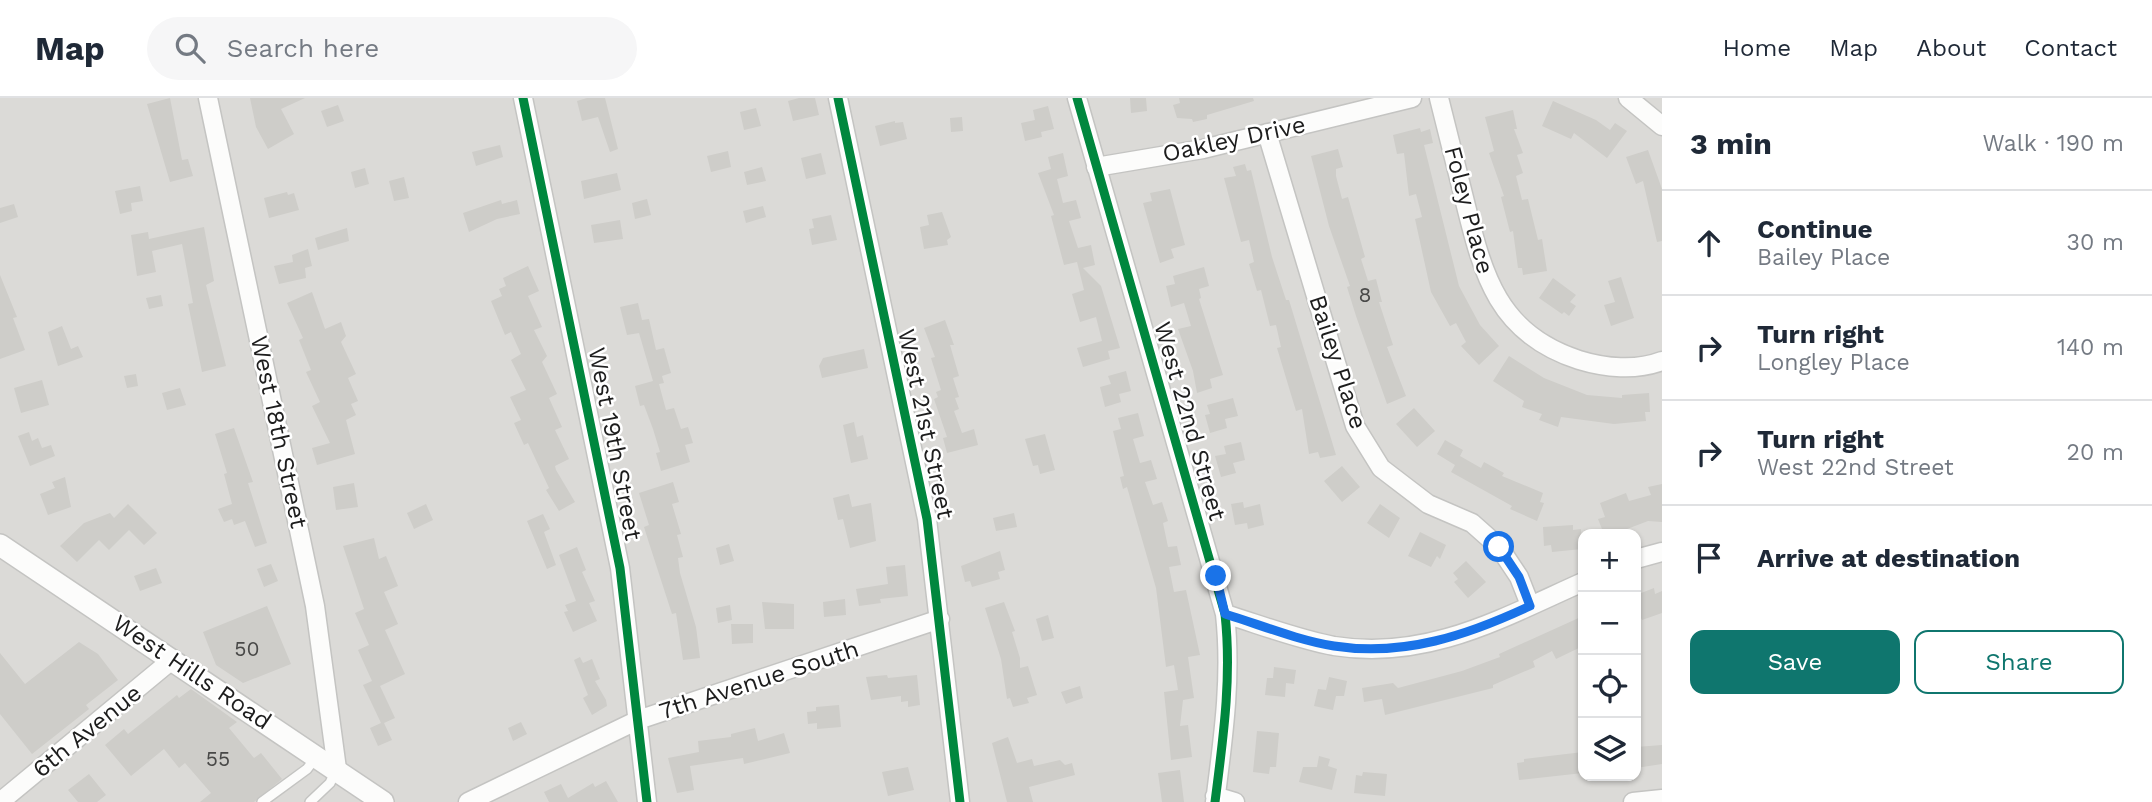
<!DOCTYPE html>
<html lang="en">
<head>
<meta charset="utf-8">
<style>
  body { margin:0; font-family:"Work Sans",sans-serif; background:#f6f6f7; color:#1f2937 }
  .controls { position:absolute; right:21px; bottom:21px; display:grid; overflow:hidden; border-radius:14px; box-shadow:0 2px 5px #0004 }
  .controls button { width:63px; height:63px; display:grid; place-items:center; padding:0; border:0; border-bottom:2px solid #e0e1e3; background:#fff; color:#1f2937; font:35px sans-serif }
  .stop { position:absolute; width:21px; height:21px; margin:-16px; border:5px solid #1a73e8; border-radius:50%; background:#fff }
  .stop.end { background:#1a73e8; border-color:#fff; box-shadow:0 2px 7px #0008 }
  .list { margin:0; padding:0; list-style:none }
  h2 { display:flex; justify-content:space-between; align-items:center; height:91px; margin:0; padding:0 28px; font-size:30px }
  h2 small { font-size:23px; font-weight:400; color:#747a83 }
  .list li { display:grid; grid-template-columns:46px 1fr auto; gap:21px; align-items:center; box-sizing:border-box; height:105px; padding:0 28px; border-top:2px solid #e0e1e3 }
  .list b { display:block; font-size:26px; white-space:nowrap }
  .list p { margin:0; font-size:23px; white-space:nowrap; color:#747a83 }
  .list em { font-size:23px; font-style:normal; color:#747a83 }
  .actions { display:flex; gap:14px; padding:21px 28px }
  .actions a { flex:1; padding:16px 0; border:2px solid #0f766e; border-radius:14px; text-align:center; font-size:24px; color:#0f766e }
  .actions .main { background:#0f766e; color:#fff }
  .icon { flex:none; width:38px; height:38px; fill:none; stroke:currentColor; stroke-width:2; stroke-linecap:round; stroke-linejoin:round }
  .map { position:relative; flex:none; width:1662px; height:704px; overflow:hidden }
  header { display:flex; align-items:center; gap:42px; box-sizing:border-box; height:98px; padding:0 35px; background:#fff; border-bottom:2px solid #e0e1e3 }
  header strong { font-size:33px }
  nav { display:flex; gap:38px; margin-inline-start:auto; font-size:24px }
  .search { width:490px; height:63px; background:#f6f6f7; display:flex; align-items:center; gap:18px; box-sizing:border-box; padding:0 24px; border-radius:38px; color:#747a83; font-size:26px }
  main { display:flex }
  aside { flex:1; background:#fff }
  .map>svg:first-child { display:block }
  .residential { fill:#dbdad7; fill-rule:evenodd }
  .building { fill:#cecdc9 }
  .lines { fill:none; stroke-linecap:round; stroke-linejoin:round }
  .service-casing { stroke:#c4c4c2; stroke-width:12 }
  .minor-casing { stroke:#c4c4c2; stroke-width:21 }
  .tertiary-casing { stroke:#c4c4c2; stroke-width:24 }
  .service { stroke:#fcfcfb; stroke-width:9 }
  .minor { stroke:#fcfcfb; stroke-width:18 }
  .tertiary { stroke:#fcfcfb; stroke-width:21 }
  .cycleway-casing { stroke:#fff; stroke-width:13 }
  .cycleway { stroke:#00873e; stroke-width:9 }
  .route { stroke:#1a73e8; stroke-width:9 }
  .labels { text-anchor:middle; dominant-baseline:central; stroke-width:5; stroke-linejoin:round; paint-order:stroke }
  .number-label { font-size:21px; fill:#494948 }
  .street-label { font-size:24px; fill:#1d1d1d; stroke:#fff }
</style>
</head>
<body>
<header>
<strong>Map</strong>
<div class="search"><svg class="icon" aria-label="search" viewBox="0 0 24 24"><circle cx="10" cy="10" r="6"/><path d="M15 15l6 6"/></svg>Search here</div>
<nav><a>Home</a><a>Map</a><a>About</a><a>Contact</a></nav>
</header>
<main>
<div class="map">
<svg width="1662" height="704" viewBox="0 0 1662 704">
  <rect width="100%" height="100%" fill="#ecebe6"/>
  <path class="residential" d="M0,0H1662V704H0ZM1583,436H1636V678H1583Z"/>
  <path class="building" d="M170,0L182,62L188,61L193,78L170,84L147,6Z
    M250,0H305L281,11L294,36L268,51L256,29Z
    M587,0H605L618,51L610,54L598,19L582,23L577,3Z
    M799,0H815L819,17L793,23L788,3Z
    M1130,0H1146L1147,13L1131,15Z
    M1179,0H1253L1254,3L1207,17V21L1193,24L1192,21L1177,20L1173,7L1180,5Z
    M1553,3L1596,22L1610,32L1615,25L1627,33L1607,60L1574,35L1571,41L1542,28Z
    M338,7L344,23L327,29L321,13Z
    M1048,8L1054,31L1041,34L1042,39L1025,43L1021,25L1035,22L1033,12Z
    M756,10L761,28L744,32L740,14Z
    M1513,12L1517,31H1514L1523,55L1517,57L1523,75L1516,78L1522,102L1528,101L1538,142L1542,141L1547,173L1523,177L1522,170H1518L1513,133L1510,134L1501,99L1504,98L1489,55L1494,53L1485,19Z
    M962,19L963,33L951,34L950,20Z
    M895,23V25L903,24L907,41L880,48L875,28Z
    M1420,30L1421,34L1430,31L1433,45L1424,47L1459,188L1480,227L1499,248L1479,267L1461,248L1466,244L1456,225L1450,228L1431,194L1415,121L1422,119L1416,96L1409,98L1404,55L1397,56L1393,37Z
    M500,47L503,59L476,68L472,54Z
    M1338,51L1343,69L1336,71V78L1342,101L1348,99L1365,159L1361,161L1368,183L1376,181L1382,204H1379L1393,247L1387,249L1406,298L1387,306L1356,218L1347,189L1350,188L1329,128L1311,58Z
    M1648,52L1662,91V143L1657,144L1643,83L1636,86L1626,59Z
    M728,53L731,69L711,74L707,58Z
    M821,55L826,76L806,81L801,60Z
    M1063,55L1068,78L1057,81L1063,105L1076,102L1081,120L1069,123L1078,150L1091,147L1095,167L1083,170L1101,188L1120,250L1108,253L1110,261L1083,269L1077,250L1102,243L1096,219L1080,224L1072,196L1084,192L1077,164L1064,167L1051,118L1054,117L1038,75L1051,71L1048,59Z
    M1245,66L1247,73L1251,72L1272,159L1286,202H1289L1336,357L1320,360L1318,354L1309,356L1302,311L1296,313L1277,250L1281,249L1276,227L1270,228L1261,192L1257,193L1249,166L1254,164L1249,142L1241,144L1224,80L1236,78L1233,69Z
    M762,69L766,83L747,87L744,74Z
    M365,70L369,86L355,90L351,74Z
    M617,75L621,92L584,101L581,83Z
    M404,79L409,100L394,103L389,83Z
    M140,88L143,103L131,105L132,113L120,116L115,93Z
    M1170,91L1185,147L1171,151L1174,160L1160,165L1143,105L1152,103L1150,95Z
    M287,94L288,97L294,95L299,112L269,120L264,100Z
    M647,101L651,117L635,121L632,105Z
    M501,102L502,106L517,102L520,116L497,121L469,134L463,115Z
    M14,106L18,119L0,125V110Z
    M763,108L766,119L746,125L743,113Z
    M942,114L951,139L947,142L948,147L924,151L920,129L929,127L927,117Z
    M831,117L837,142L812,147L809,131L814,130L812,121Z
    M620,122L623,141L594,145L591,127Z
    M204,129L214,183L206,187L226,268L202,274L188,206L193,205L182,146L152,153L156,174L137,178L131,137L148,134L149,141Z
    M347,130L349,143L318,152L315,140Z
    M308,151L312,168L305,170L306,180L279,186L274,168L293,164L292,157Z
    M528,168L539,193L528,198L542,229L534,232L547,258L542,264L557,296L549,300L562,329L555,332L569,361L555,368L556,372L575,404L559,413L546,392L549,390L528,345L524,347L514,325L521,322L510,299L526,292L511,262L521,256L511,234L505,237L491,203L502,198L499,191L506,188L503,180Z
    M1204,169L1209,188L1199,191L1201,200L1199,201L1223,277L1210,281L1212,290L1197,295L1193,273L1178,231L1191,228L1184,205L1171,209L1166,188L1175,186L1173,178Z
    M0,177L17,219L13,220L25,252L0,261Z
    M1621,179L1634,220L1611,228L1604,207L1615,204L1608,183Z
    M1553,180L1576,197L1570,204L1576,208L1569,218L1564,214L1562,216L1539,200Z
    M312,194L325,231L341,224L346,238L341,244L356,276L348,280L358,303L351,306L356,317L346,322L355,356L317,367L312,350L330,345L312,308L320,304L306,274L311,272L299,242L303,240L287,205Z
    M161,197L163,208L149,211L146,200Z
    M638,205L642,222L649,221L656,252L664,250L671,275L662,278L664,285L659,286L666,312L674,310L681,331L688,329L693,345L685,347L690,364L661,373L656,355L660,354L653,331L644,307L640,308L635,288L653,283L639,235L627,237L620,209Z
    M945,222L954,247H950L959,278L953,280L959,299L955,300L959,311L954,313L962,335L974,331L978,347L947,355L943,340L947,339L934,301L938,299L936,294L941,292L931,260L935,259L924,230Z
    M62,228L71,251L78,248L83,259L58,268L48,234Z
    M864,251L868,270L822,280L819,268L823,260Z
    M1509,258L1544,280L1587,297L1622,300V297L1649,295L1650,314H1645L1646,323L1614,326L1561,319L1558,329L1539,322L1542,316L1522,309L1524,303L1493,283Z
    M1126,273L1131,293L1119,296L1121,304L1105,309L1100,289L1111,286L1108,278Z
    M136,276L138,288L127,290L124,278Z
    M42,282L49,307L21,315L14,290Z
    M180,290L186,307L167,312L162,295Z
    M1233,300L1238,318L1225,321L1227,330L1210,335L1205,317L1210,316L1207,307Z
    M1414,310L1435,333L1417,349L1396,326Z
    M1138,315L1144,338L1133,341L1140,365L1151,362L1157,381L1145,384L1153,407L1162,404L1168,423L1163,425L1168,449L1177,448L1181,467L1169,469L1174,494L1186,492L1200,557L1188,559L1194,600L1183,602L1180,628L1188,627L1192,659L1171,662L1164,594L1178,592L1174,567L1166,569L1156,490L1127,389L1123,391L1120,379L1124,378L1113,333L1121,331L1118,320Z
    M854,324L857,339L863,337L868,361L851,365L843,327Z
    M234,330L253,384L248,385L267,445L255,449L245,423L234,427L232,421L224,424L218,411L232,406L224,376L227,375L215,336Z
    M29,334L32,343L38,340L42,350L51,347L55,358L30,368L18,338Z
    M1045,336L1055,372L1040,376L1038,367L1033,368L1025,341Z
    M1445,342L1463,352L1460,358L1481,370L1484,364L1504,375L1502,378L1543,395L1540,404L1544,405L1537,423L1510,411L1512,408L1451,374L1455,367L1437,356Z
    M1241,344L1245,362L1233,365L1236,375L1221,379L1215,358L1226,356L1224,348Z
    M1342,368L1360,389L1342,404L1324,383Z
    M65,379L71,409L48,417L40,396L55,390L52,384Z
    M673,384L679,404L672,406L681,436L677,437L683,459L678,460L680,475L696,529L700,560L683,562L676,515L672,516L649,445L644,429L649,427L639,395Z
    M354,385L358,409L336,412L333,389Z
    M1662,386V424L1648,423L1614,436H1604L1598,421L1605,419L1600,405L1626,395L1629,403L1651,397L1648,389Z
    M849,396L852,409L871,405L876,443L850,450L843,421L838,422L833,400Z
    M1243,404L1244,410L1260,406L1264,427L1248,431L1247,425L1235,427L1231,406Z
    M128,406L157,435L144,447L129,432L109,452L99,442L77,464L60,448L84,425L110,415L114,420Z
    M426,406L433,422L414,431L407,415Z
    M1380,406L1400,420L1389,440L1367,425Z
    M1014,415L1017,429L996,433L993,420Z
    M543,416L550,431L544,434L556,467L547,471L527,423Z
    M1573,427V432L1581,431L1582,451L1552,454L1551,447L1544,448L1543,429Z
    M1420,434L1446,447L1440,461L1437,458L1431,469L1408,458Z
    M374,440L379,461L386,458L398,488L384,494L398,526L385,532L405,576L380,588L395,620L384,625L392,642L378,648L370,630L381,625L363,587L372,583L358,552L369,547L355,515L364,511L343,448Z
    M729,446L734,463L720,467L716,450Z
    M577,449L586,472L582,474L595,503L589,505L597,523L573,534L564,514L568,513L565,507L576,503L559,457Z
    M1000,453L1005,472L998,474L1000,481L972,489L970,483L965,484L961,468Z
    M1466,463L1486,484L1468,500L1454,484L1458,481L1453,475Z
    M271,466L278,483L264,489L257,471Z
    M905,467L908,498L880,501L881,505L859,508L856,491L888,486L886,469Z
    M156,470L162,485L140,493L134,478Z
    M1654,490L1655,496L1662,493V515L1642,522L1639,516L1636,517V497Z
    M845,501L846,517L824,519L823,504Z
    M762,504L794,506V531H765Z
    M1004,504L1015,533L1012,534L1020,560V570L1028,568L1037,597L1027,600L1029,605L1013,609L1010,600L1007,601L1001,561L985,510Z
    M730,507L732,522L718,525L716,510Z
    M267,508L291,566L243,585L216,567L203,534Z
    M1048,517L1054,540L1042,543L1036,521Z
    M1583,518V548L1556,561L1552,553L1533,563L1535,569L1493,587V590L1385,617L1382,601L1364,604L1362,590L1393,585L1398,590L1462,573L1500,559L1499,556Z
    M731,526H753V545L732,546Z
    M79,544L98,556L118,582L86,607L89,611L32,656L0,616V555L25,586Z
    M580,559L583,565L592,561L600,581L595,583L606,602L607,608L592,617L583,600L588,597L574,562Z
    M1274,569L1296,572L1294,586L1286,585L1285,599L1265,597L1267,580H1273Z
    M887,577L888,580L917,577L920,607L908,609V603L901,604V598L871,602L866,579Z
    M1329,579L1347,583L1344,598H1336L1333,612L1314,608L1318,591L1326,592Z
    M1080,588L1083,600L1066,606L1061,594Z
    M191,591L237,624L229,630L254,660L261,655L282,681L254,704H200L211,695L185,665L179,670L164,651L131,678L105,647L124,631L128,636L177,597L179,600Z
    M839,607L841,629L817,631V625L808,626L807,614L816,613V609Z
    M521,624L527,636L513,643L508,630Z
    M755,630L758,643L784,635L790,655L744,666L743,660L690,668L694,692L677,695L668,660L699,654L698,643L731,639V636Z
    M1257,633L1279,635L1276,669H1270L1269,676L1253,674Z
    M1008,639L1017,665L1032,661L1034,668L1060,662L1065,667L1072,665L1075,677L1029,689L1033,704H1007L992,645Z
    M1662,647V666L1636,670V649Z
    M1583,654V675L1519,682L1517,665L1524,664V661Z
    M1319,658L1330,661L1328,668L1337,671L1332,692L1299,684L1303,669H1317Z
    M908,669L914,692L888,698L882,674Z
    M1180,672L1184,704H1162L1158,675Z
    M1363,674L1387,676L1385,698L1354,695L1356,677L1362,678Z
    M89,676L106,697L97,704H78L68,692Z
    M606,683L618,704H549L544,694L561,686L568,700L593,685L595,689Z"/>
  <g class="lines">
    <g class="service-casing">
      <path id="service" d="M262,704L307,671L316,659
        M310,704L330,685L336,672"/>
    </g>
    <g class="minor-casing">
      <path id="minor" d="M208,0L315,508L337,671
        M523,0L620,470L647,704
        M838,0L927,421L960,704
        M1077,0L1225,516C1232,580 1223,641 1215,704
        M1439,0C1448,35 1456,69 1465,104C1483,177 1498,236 1579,262C1605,270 1636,273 1662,263
        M1628,0L1662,28
        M1267,35L1355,328L1381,370L1428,406L1472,425L1499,449L1519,479L1530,507
        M1096,69L1203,51L1412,0
        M1636,461L1662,454
        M1225,516C1261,527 1297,541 1334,548C1427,563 1502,520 1583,484
        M1215,698L1235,704
        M0,704L173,561
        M468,704L638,622L940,521
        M1633,704L1662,701"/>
    </g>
    <g class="tertiary-casing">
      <path id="tertiary" d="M0,447L383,704"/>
    </g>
    <use href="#service" class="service"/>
    <use href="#minor" class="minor"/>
    <use href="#tertiary" class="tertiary"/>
    <g class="cycleway-casing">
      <path id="cycleway" d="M523,0L620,470L647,704
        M838,0L927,421L960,704
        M1077,0L1225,516C1232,580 1223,641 1215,704"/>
    </g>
    <use href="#cycleway" class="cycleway"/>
  </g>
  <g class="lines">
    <path class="route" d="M1216,478L1225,516C1261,527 1297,542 1334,548C1404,559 1468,537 1530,508L1519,479L1499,449"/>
  </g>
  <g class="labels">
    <g class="number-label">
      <text x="1365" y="196">8</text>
      <text x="247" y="550">50</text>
      <text x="218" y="660">55</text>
    </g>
    <g class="street-label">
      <text transform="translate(1234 41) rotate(-12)">Oakley Drive</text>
      <text transform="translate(1469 112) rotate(75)">Foley Place</text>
      <text transform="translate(1338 264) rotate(72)">Bailey Place</text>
      <text transform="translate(1190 323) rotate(74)">West 22nd Street</text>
      <text transform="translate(926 326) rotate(78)">West 21st Street</text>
      <text transform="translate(279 334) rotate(78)">West 18th Street</text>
      <text transform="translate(615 346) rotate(79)">West 19th Street</text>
      <text transform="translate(192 574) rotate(34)">West Hills Road</text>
      <text transform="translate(759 582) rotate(-18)">7th Avenue South</text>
      <text transform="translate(87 633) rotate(-39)">6th Avenue</text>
    </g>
  </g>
</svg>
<div class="controls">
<button>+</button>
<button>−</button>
<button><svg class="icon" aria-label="locate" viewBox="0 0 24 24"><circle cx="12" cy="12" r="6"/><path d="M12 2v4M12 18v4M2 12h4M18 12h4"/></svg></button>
<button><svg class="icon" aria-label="layers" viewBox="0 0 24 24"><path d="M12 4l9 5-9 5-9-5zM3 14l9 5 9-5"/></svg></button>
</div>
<div class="stop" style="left:1499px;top:449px"></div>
<div class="stop end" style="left:1216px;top:478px"></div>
</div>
<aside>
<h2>3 min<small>Walk · 190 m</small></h2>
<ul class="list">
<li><svg class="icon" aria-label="ahead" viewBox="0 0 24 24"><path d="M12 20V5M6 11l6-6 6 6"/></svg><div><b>Continue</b><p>Bailey Place</p></div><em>30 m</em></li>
<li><svg class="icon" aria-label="right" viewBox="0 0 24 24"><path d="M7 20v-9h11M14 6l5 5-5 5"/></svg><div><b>Turn right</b><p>Longley Place</p></div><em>140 m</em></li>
<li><svg class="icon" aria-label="right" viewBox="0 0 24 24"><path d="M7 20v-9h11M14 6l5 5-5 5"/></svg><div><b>Turn right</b><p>West 22nd Street</p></div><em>20 m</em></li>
<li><svg class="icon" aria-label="arrive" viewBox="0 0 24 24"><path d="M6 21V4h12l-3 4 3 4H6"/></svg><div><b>Arrive at destination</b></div></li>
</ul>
<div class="actions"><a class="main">Save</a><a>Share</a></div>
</aside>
</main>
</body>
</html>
